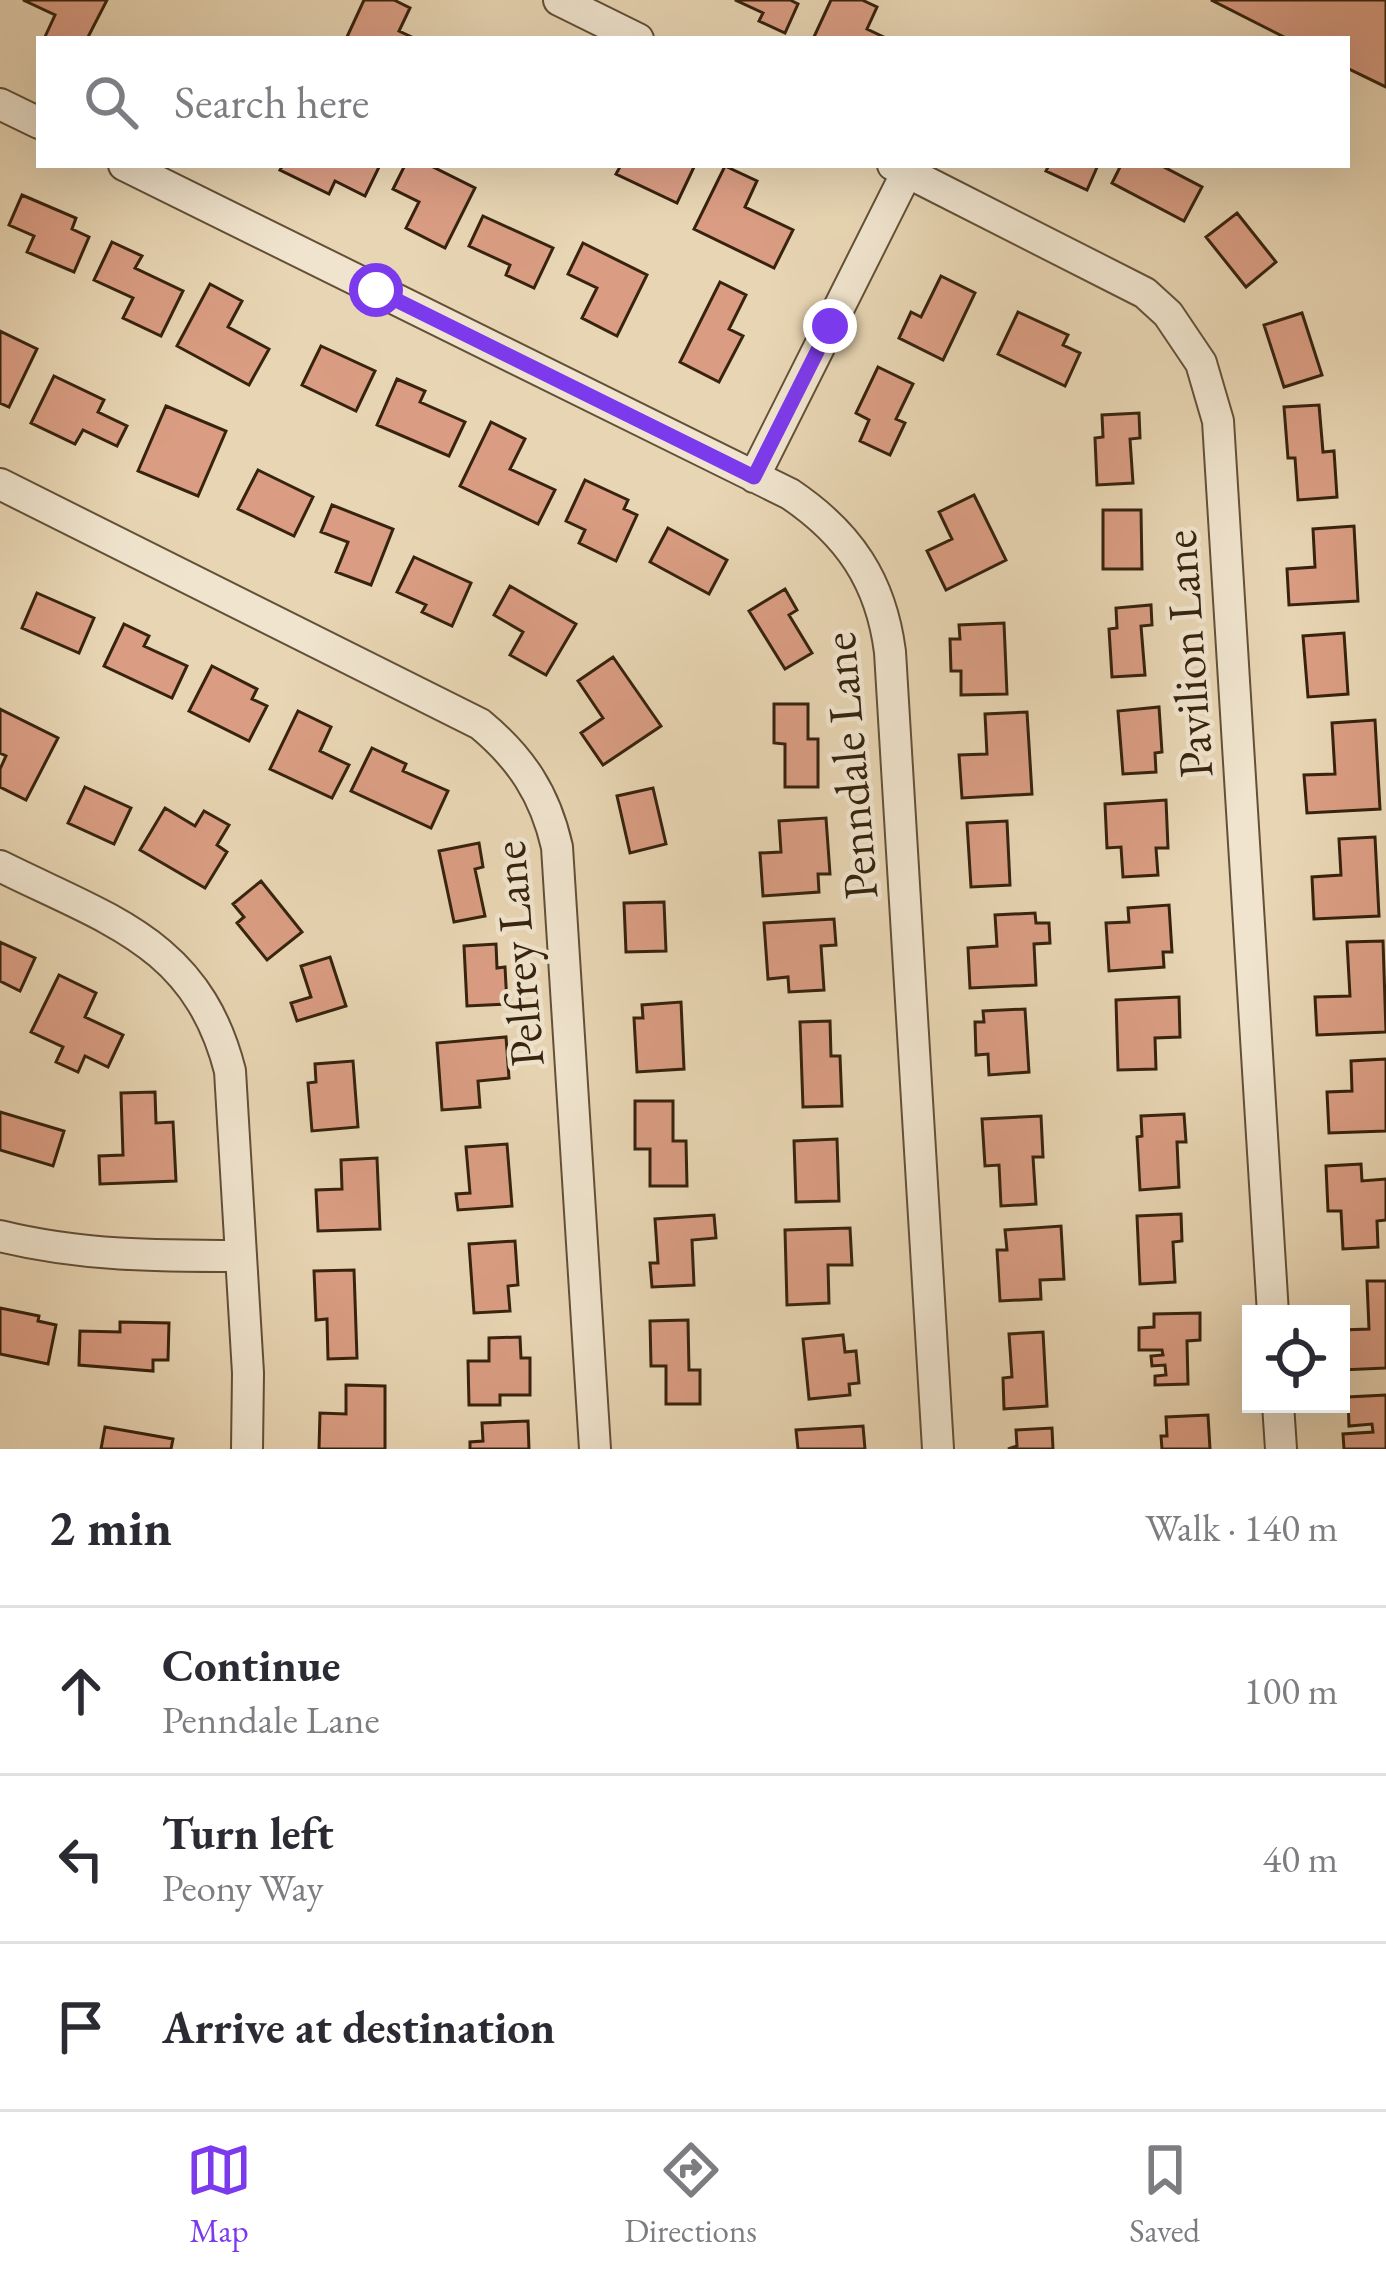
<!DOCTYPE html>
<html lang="en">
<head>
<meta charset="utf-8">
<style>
  body { margin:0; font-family:"EB Garamond",serif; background:#f7f7f7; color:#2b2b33 }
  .controls { position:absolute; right:36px; bottom:36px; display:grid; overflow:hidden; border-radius:0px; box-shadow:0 12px 48px #0002 }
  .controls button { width:108px; height:108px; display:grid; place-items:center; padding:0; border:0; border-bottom:3px solid #e1e1e2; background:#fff; color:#2b2b33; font:60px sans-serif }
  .stop { position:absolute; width:36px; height:36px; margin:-27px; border:9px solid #7c3aed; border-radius:50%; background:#fff }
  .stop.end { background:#7c3aed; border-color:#fff; box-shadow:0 3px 12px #0008 }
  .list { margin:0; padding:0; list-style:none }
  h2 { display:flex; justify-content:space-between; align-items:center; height:156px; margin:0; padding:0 48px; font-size:51px }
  h2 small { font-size:39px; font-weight:400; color:#7c7c81 }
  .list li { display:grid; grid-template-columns:78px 1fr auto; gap:36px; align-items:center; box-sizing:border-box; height:168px; padding:0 48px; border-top:3px solid #e1e1e2 }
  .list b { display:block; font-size:45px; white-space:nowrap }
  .list p { margin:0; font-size:39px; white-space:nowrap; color:#7c7c81 }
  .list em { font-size:39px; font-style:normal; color:#7c7c81 }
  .icon { flex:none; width:66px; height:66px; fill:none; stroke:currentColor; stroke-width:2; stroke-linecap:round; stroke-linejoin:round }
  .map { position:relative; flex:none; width:1386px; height:1449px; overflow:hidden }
  .search { position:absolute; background:#fff; box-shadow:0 12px 48px #0002; left:36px; right:36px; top:36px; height:132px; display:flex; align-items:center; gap:30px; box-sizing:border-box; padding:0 42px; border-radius:0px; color:#7c7c81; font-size:45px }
  .sheet { height:660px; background:#fff }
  nav { display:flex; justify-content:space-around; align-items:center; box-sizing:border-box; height:168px; border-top:3px solid #e1e1e2; background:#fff; font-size:33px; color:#7c7c81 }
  nav a { display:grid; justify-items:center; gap:6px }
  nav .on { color:#7c3aed }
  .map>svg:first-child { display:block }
  .building { fill:#da9d83; stroke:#37230e; stroke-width:3 }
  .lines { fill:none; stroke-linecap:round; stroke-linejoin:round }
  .minor-casing { stroke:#635037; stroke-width:34 }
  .minor { stroke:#f0e4ce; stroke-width:30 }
  .route { stroke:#7c3aed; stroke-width:15 }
  .labels { text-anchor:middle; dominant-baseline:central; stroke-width:9; stroke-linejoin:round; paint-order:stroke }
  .street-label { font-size:48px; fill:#37230e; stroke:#f0e4ce }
</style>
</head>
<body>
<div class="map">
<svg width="1386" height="1449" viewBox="0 0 1386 1449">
  <rect width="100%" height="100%" fill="#e8d5b3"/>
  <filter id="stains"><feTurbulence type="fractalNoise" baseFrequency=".00167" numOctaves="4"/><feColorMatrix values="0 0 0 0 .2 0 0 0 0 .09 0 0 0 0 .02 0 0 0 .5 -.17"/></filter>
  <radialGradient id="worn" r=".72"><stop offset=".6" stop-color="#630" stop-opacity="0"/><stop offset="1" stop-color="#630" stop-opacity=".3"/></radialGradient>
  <path class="building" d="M23,0H107L87,39H44L55,15Z
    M364,0H394L410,8L399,31L416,39H346Z
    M735,0H790L798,4L785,33L759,21L763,13Z
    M831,0H862L877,7L867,29L888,39H813Z
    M1211,0H1386V87L1347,68V39H1288Z
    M283,165H380L365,196L335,181L329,194L280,170Z
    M405,165H429L475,188L445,248L406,228L419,202L393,189Z
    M621,165H689L694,167L677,203L616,174Z
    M1049,165H1098L1087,190L1046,171Z
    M1121,165H1160L1202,187L1184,221L1112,183Z
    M725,166L757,181L745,207L793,230L774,268L694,229Z
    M22,195L76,218L72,229L89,237L74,272L27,252L34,236L9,225Z
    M1237,213L1276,262L1246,287L1206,237Z
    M483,216L553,248L534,288L506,275L510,265L469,246Z
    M112,242L142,256L135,268L183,291L161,336L123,318L133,298L94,280Z
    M583,243L647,275L617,336L582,318L597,288L568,274Z
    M941,276L975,293L943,360L899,338L911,312L921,317Z
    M720,282L746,295L729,329L743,336L719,382L680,362Z
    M210,284L242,301L228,327L269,349L249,385L177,346Z
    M1018,312L1068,335L1063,345L1080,353L1065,386L998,354Z
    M1302,313L1322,375L1284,387L1264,325Z
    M0,331L37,349L9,407L0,403Z
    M321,346L375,371L356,411L302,385Z
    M878,367L913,384L896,419L905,423L890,455L860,441L869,420L856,413Z
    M54,376L104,400L98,412L127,426L117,446L83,430L75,444L31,423Z
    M397,379L425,391L420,402L465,422L449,456L377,425Z
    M1319,405L1323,452L1334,451L1337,497L1298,500L1295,458H1288L1284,407Z
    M166,406L226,431L198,496L138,471Z
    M1139,413L1140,438L1130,439L1133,483L1097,485L1095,438L1103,437L1102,415Z
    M491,422L525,439L510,469L555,490L538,524L460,486Z
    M258,470L313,497L294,536L238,509Z
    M585,480L628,500L624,509L637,515L616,561L579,543L585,530L566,521Z
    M974,495L1006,560L946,590L927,551L952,539L939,512Z
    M332,505L393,529L371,585L336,572L348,542L321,532Z
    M1103,510H1141L1142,569H1103Z
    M1354,526L1358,601L1289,605L1287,569L1315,567L1313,529Z
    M668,528L727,560L709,594L650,562Z
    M414,557L471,583L452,626L422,612L426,605L397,592Z
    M510,586L576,624L546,675L510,655L523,632L494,615Z
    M785,589L797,610L789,615L812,653L785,669L749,611Z
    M37,593L94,618L79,653L22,628Z
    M1151,605L1152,625L1141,626L1145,675L1112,677L1109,629L1117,628L1116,608Z
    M1004,623L1007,694L961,695V671H951L950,639H960L959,625Z
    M124,624L149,636L144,646L187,666L172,698L104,666Z
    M1344,633L1348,694L1308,697L1303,636Z
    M613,657L661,726L603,765L581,733L603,718L578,681Z
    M212,666L257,689L252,699L267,706L249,741L189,711Z
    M774,704H808V739H818V787H785V744L774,743Z
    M1159,707L1162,752L1155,753L1156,772L1123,774L1118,711Z
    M0,709L58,738L26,800L0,787V769L6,756L0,753Z
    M298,711L331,727L320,751L349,765L332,798L270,769Z
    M1027,712L1032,794L962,798L959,755L987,754L985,714Z
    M1375,720L1380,809L1307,813L1304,775L1335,774L1332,723Z
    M372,748L406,764L403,771L448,791L431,828L351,791Z
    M85,787L131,808L114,844L68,823Z
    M653,788L666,844L630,853L617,796Z
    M1166,800L1168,848H1156L1158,875L1123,877L1121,847L1107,848L1105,804Z
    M165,808L195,826L204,811L229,825L217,845L227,852L205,888L140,850Z
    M826,818L830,874H818L819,892L763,896L760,853L781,852L779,821Z
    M1007,821L1010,885L971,887L967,823Z
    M1375,837L1379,916L1314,919L1312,877L1341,875L1339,839Z
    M479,843L483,867L475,869L485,916L454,922L439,851Z
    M261,881L302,932L267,960L237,923L244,917L233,904Z
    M664,902L666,951L626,952L624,903Z
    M1169,905L1172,952H1163L1164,967L1109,971L1106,923L1129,922L1128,908Z
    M1035,913L1036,923H1049L1050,943L1034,944L1036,985L970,988L968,948L997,946L995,915Z
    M834,919L836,945L821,946L824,990L789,992L788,977L768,979L764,923Z
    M1383,941L1386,1032L1317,1035L1315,997L1350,996L1347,942Z
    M0,942L35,958L20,991L0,981Z
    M496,944L497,968L505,967L507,1004L467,1006L464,946Z
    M330,957L346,1006L297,1021L291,1003L311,997L301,966Z
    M59,975L96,993L85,1017L123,1035L108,1067L85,1056L78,1072L56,1062L63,1047L31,1032Z
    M1179,997L1180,1037L1155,1038L1156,1069L1118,1070L1116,1000Z
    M681,1002L684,1069L637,1072L634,1018H643L642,1005Z
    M1025,1009L1029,1072L989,1075L988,1054L976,1055L975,1022H984L983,1011Z
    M830,1021L831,1056H840L842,1106L803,1107L800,1022Z
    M506,1037L509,1078L478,1081L480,1107L442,1110L437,1043Z
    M1386,1059V1131L1329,1133L1327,1092L1352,1091L1351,1061Z
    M353,1061L358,1127L312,1131L308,1083L316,1082L315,1064Z
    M155,1092L156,1123L173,1122L176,1181L100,1184L99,1156L123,1155L121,1093Z
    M635,1101H673V1141H686L687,1186H650V1149H635Z
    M0,1112L64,1131L53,1166L0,1150Z
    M1184,1114L1186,1142H1177L1179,1187L1140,1190L1137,1137L1142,1136L1141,1116Z
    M1041,1116L1043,1157H1033L1036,1204L1001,1206L999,1165L985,1166L982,1119Z
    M837,1139L839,1201L796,1202L794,1141Z
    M507,1144L512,1206L458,1210L456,1194L470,1193L466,1147Z
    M377,1158L380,1229L318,1231L316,1190L342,1189L341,1160Z
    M1361,1164L1362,1181L1386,1179V1220L1377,1221L1378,1247L1343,1249L1341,1211H1328L1326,1166Z
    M1181,1214L1182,1241L1173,1242L1175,1282L1140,1284L1137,1216Z
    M714,1215L716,1238L692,1240L694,1285L652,1287L650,1263H658L655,1219Z
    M1061,1226L1064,1279L1040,1280L1041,1299L1000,1301L997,1250H1007L1005,1230Z
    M850,1228L852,1265H828L829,1303L787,1305L785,1230Z
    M515,1241L518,1285L508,1286L510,1311L474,1313L469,1244Z
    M354,1270L357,1358L328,1359L327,1319L316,1320L314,1271Z
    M1367,1281H1386V1368L1341,1370V1330L1369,1329Z
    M0,1308L39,1316L38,1321L56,1325L48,1364L0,1354Z
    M1200,1313V1340L1187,1341L1188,1384L1155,1385V1376L1166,1375L1165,1365L1152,1366L1151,1356L1163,1355L1162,1350H1139V1328L1154,1327V1314Z
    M688,1320L689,1370H700V1404H666V1366H651L650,1321Z
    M120,1322L169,1323L168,1360H153V1371L79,1365L80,1331L120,1332Z
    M1043,1332L1047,1406L1004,1409L1003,1378L1012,1377L1009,1334Z
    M843,1335L845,1352L856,1351L859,1383L849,1384L850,1395L809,1399L803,1339Z
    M520,1337L521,1358H530V1395H500V1405H469L468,1361H489V1338Z
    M346,1385L385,1386V1449H319L320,1413L346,1414Z
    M1386,1395V1449H1344L1343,1434L1373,1432L1372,1424L1349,1426L1348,1397Z
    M1208,1415L1210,1449H1162L1161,1436H1167L1166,1417Z
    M528,1421L529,1449H470V1442L483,1441L482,1423Z
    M863,1426L865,1449H798L796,1430Z
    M105,1427L173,1439L171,1449H101Z
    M1052,1428L1053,1449H1008L1017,1446L1016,1430Z"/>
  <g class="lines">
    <g class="minor-casing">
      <path id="minor" d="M559,0L638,39
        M0,104L39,123
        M124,165L790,494C849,534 881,581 890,652L938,1449
        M893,165L1145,293L1168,314L1201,363L1218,421L1273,1314
        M754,477L907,172
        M0,484L480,724C521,758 545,794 557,847L595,1449
        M0,866C108,920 197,942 230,1071L248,1373L247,1449
        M0,1236C81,1256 158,1256 241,1256
        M1278,1404L1281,1449"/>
    </g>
    <use href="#minor" class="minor"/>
  </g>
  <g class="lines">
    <path class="route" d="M376,290L754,477L830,326"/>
  </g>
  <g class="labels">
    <g class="street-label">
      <text transform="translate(1187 654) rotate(-94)">Pavilion Lane</text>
      <text transform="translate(849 766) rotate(-95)">Penndale Lane</text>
      <text transform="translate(517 954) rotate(-95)">Pelfrey Lane</text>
    </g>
  </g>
  <rect width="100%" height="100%" filter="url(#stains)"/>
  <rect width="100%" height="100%" fill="url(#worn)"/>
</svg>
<div class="controls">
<button><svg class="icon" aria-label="locate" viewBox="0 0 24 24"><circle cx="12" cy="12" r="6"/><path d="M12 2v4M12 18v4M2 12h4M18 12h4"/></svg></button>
</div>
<div class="stop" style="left:376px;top:290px"></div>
<div class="stop end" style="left:830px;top:326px"></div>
<div class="search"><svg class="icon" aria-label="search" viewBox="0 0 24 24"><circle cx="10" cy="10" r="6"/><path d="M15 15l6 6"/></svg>Search here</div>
</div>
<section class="sheet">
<h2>2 min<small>Walk · 140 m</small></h2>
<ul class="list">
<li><svg class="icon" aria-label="ahead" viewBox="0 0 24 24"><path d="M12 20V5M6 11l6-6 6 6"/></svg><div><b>Continue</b><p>Penndale Lane</p></div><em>100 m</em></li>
<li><svg class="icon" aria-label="left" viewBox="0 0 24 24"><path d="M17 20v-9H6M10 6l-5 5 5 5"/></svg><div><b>Turn left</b><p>Peony Way</p></div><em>40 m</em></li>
<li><svg class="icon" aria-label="arrive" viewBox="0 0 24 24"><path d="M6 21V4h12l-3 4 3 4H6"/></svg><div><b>Arrive at destination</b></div></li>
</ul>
</section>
<nav>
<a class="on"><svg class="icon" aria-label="map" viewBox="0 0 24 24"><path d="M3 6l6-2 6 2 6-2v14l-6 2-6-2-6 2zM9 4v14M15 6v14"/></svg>Map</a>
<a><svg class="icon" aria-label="directions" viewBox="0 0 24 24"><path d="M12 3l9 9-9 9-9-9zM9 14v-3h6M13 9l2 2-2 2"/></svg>Directions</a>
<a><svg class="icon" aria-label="saved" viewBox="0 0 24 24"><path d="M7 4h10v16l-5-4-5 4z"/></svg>Saved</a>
</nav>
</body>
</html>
